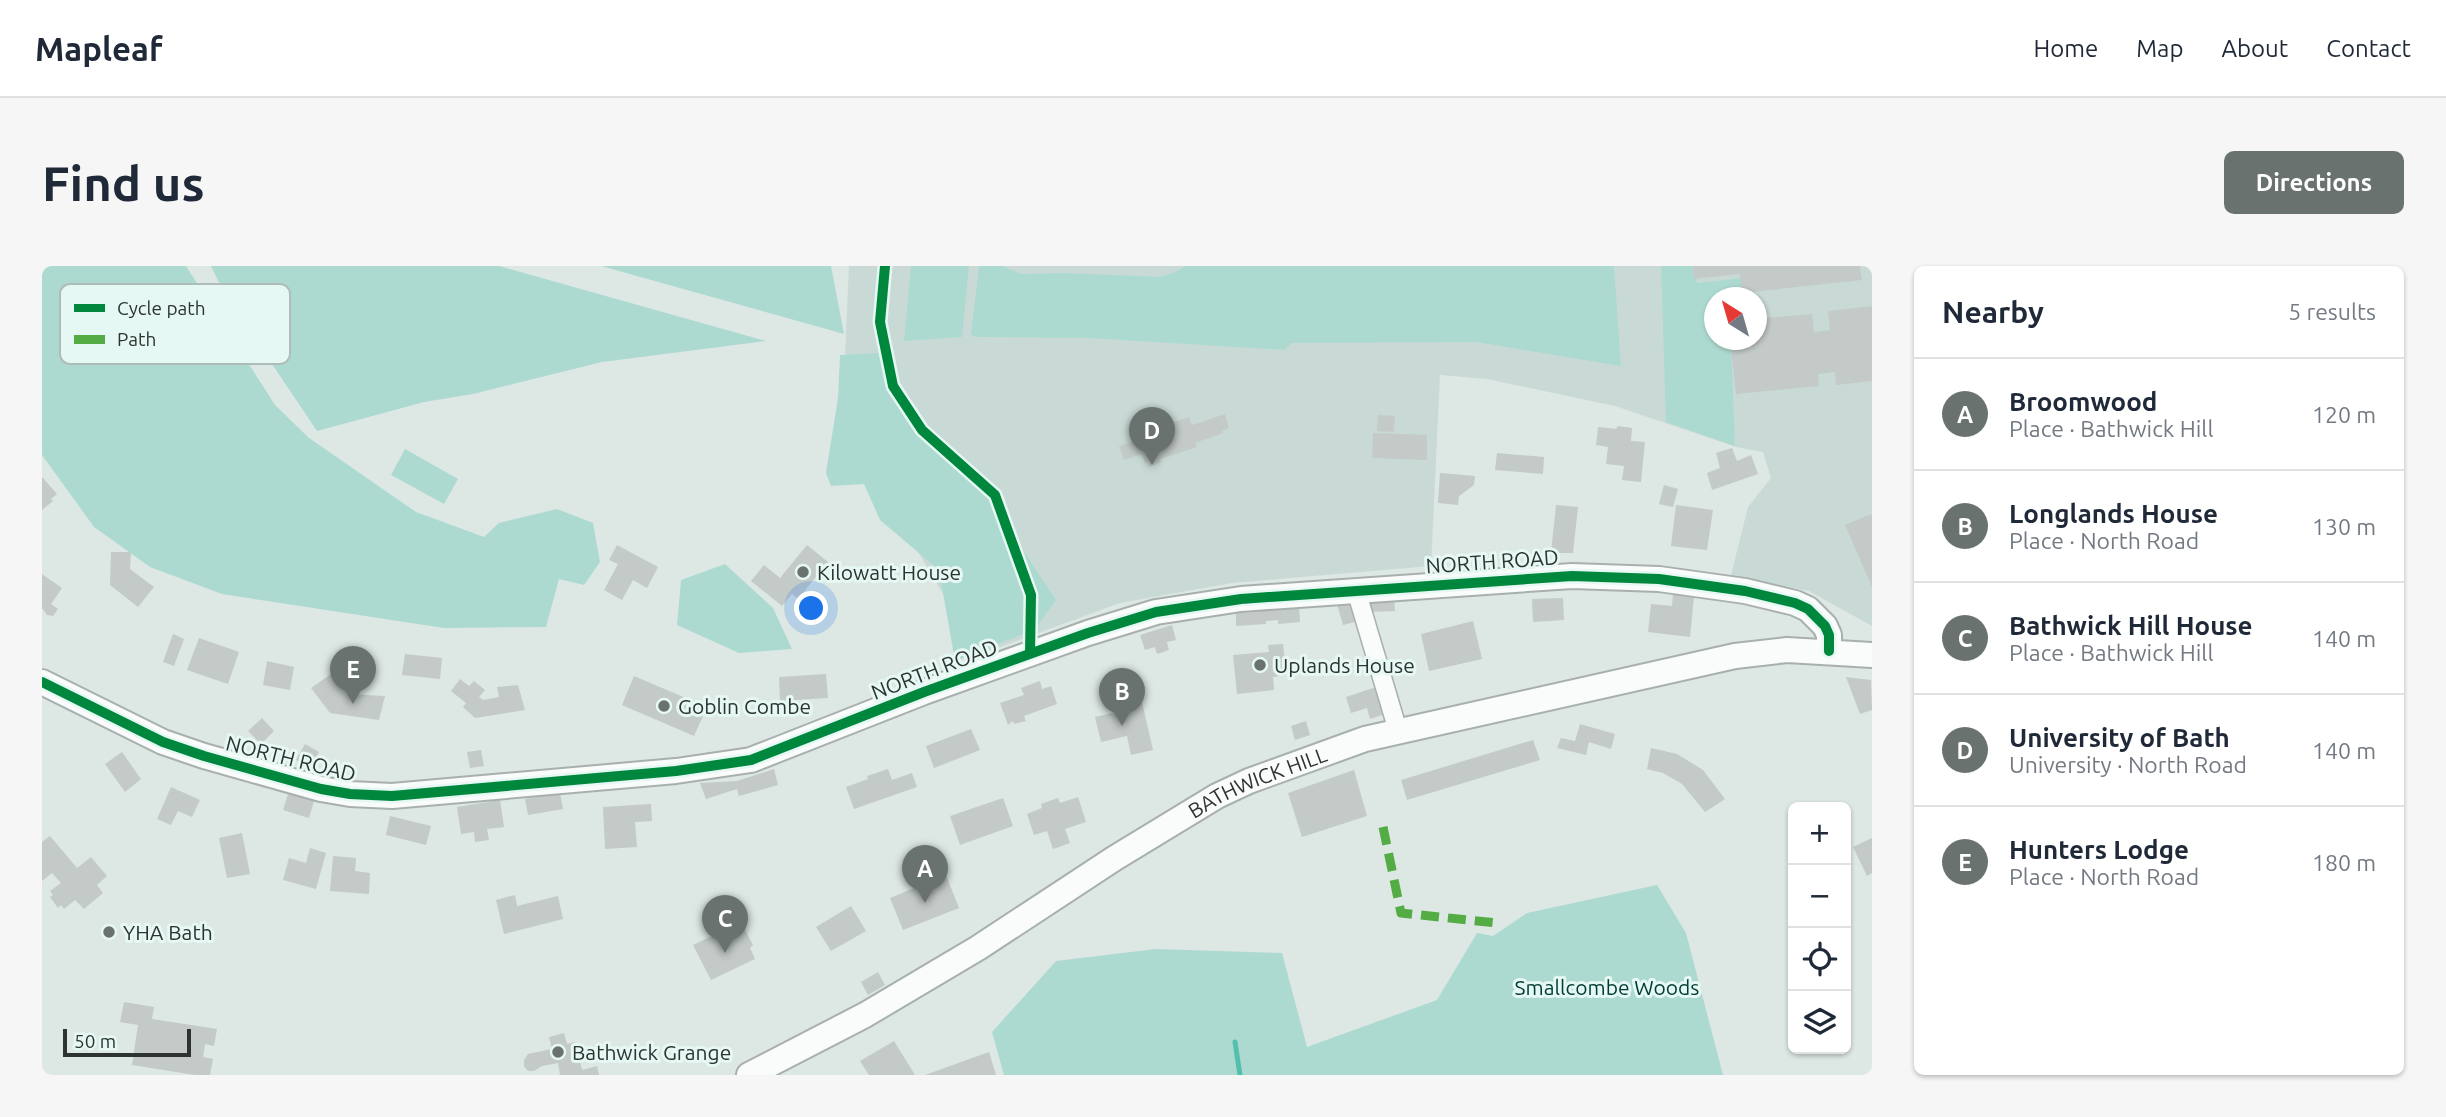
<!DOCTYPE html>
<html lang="en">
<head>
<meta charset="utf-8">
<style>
  body { margin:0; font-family:Ubuntu,sans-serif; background:#f6f6f7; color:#1f2937 }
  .controls { position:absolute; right:21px; bottom:21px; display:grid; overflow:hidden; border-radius:10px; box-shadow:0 2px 5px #0004 }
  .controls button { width:63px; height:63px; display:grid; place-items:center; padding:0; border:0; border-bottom:2px solid #e0e1e3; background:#fff; color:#1f2937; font:35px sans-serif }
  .compass { position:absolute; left:1662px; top:21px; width:63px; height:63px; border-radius:50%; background:#fff; box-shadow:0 2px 5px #0004; rotate:323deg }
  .scale { position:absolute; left:21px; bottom:18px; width:128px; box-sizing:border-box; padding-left:7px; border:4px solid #2c3331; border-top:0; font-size:19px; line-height:24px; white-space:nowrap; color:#2c3331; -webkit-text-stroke:5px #e6f8f3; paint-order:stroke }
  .you { position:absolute; left:770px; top:343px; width:24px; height:24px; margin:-18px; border:5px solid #fff; border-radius:50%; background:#1a73e8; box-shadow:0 0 0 10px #1a73e833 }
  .badge { display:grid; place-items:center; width:46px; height:46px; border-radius:50%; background:#6a7270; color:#fff; font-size:23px; font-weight:700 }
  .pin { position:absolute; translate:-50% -58px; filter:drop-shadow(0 2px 4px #0008) }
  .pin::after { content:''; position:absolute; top:37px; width:24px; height:21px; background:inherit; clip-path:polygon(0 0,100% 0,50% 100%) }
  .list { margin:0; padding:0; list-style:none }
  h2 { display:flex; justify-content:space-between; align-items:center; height:91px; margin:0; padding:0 28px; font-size:30px }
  h2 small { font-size:23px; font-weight:400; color:#747a83 }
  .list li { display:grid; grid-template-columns:46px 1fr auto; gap:21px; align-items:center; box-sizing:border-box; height:112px; padding:0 28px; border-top:2px solid #e0e1e3 }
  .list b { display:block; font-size:26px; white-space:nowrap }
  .list p { margin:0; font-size:23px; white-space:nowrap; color:#747a83 }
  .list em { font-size:23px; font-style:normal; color:#747a83 }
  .icon { flex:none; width:38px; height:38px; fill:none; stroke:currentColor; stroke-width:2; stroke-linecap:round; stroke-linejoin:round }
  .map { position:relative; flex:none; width:1830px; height:809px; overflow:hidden; border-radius:10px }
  header { display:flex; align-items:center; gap:42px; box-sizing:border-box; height:98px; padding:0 35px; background:#fff; border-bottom:2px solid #e0e1e3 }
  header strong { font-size:33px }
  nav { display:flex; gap:38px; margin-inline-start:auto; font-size:24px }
  .intro { display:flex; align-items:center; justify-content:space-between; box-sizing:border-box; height:168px; padding:0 42px }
  h1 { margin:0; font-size:49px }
  .button { padding:18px 32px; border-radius:10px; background:#6a7270; color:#fff; font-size:24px; font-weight:700 }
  main { display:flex; gap:42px; padding:0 42px }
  aside { flex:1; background:#fff; border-radius:10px; box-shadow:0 2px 5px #0004 }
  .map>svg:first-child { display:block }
  .built { fill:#c9dad6; fill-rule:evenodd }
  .green { fill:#addad0 }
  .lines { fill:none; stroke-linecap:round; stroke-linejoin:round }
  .stream { stroke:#53c0ae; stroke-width:5 }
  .building { fill:#c3cac8 }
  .street-casing { stroke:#a8b0ae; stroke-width:21 }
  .secondary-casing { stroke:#a8b0ae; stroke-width:28 }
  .street { stroke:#fafbfb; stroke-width:18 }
  .secondary { stroke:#fafbfb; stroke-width:24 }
  .quiet { stroke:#54ac45; stroke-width:9; stroke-dasharray:18 9; stroke-linecap:butt }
  .cycleway-casing { stroke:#e6f8f3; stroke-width:15 }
  .cycleway { stroke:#00873e; stroke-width:10 }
  .poi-dot { fill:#6a7270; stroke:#e6f8f3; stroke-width:2.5 }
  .labels { text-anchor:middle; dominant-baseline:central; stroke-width:6; stroke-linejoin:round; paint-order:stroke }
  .street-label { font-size:21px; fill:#2c3331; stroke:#e6f8f3 }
  .poi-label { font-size:21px; fill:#2c3331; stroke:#e6f8f3; text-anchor:start }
  .park-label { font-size:21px; fill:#003d33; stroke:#e6f8f3 }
  .key { fill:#e6f8f3; stroke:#aebdb9; stroke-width:2 }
  .key-label { font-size:19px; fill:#2c3331 }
</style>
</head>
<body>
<header>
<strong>Mapleaf</strong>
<nav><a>Home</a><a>Map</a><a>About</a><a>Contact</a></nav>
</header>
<div class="intro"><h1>Find us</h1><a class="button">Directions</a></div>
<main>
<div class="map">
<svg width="1830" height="809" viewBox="0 0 1830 809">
  <rect width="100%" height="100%" fill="#dde7e4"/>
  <path class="built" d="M807,0H1830V360L1767,325L1689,309L1706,241L1729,212L1721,186L1694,181L1573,140L1445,113L1398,109L1389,300L1190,317L1078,337L937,389L842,228L802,114ZM1672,32H1714V74H1672Z"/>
  <path class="green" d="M0,0H144L233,139L267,172L374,246L442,271L457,257L515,243L551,257L558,296L542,319L517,313L504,361L402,362L180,328L108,301L52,261L0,189Z
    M169,0H457L724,75L560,96L431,128L382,136L275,165L181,25Z
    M559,0H789L802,68Z
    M869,0H927L920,71L862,75Z
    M937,0H960L979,8L1024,7L1118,11L1131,7L1144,0H1572L1579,100L1434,76L1249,77L1243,84L1047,72L935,71L931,70L929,67Z
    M1619,0H1653L1655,17L1700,12L1703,31L1672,32V74H1689L1693,180L1624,156Z
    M837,87L855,133L871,156L892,181L950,237L1014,334L992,364L913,395L897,304L838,254L822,218L789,220L784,207L796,132L798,89Z
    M363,183L416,213L402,238L349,209Z
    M683,298L731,342L750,383L697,387L635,359L639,314Z
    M1615,619L1644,667L1681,809H962L950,766L1014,695L1114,683L1240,687L1265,781L1395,734L1435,667L1451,670L1485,647Z"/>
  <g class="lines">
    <path class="stream" d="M1193,776L1198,809"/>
  </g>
  <path class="building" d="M1651,0H1818L1820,14L1700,27L1698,8L1652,13Z
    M1830,40V115L1794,119L1793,106L1785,107L1776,108L1777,120L1694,128L1688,74H1714V53L1770,48L1772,66L1788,64L1786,45Z
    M1183,148L1187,162L1180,165L1181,167L1153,177L1155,181L1118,193L1119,196L1107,201L1106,196L1103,197L1100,188L1082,194L1077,180L1099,173L1097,168L1147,151L1150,159Z
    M1336,149L1353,150L1352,166L1335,165Z
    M1576,160L1590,162L1589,175L1603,176L1599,216L1580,214L1582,200L1564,198L1566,181L1554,179L1556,161L1574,163Z
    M1331,167L1385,169V194L1330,192Z
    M1690,182L1695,195L1709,189L1716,208L1670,224L1665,207L1678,202L1674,187Z
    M1455,187L1502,191L1501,208L1453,204Z
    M1398,207L1433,210L1432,219L1417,230L1416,239L1396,237Z
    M0,211L15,228L9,233L11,235L0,244Z
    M1622,219L1636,223L1631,241L1617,238Z
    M1514,239L1536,241L1531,287H1509Z
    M1634,239L1671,244L1665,284L1629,280Z
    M1829,248L1830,250V321L1803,259Z
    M575,279L616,301L605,322L591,314L580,334L562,324L576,298L567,294Z
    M765,279L786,296L756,333L750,328L740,340L709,315L722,299L738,312Z
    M69,286H89L88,303L112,321L96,341L68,319Z
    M0,308L20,322L9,338L16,343L11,350L5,349L0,342Z
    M1631,328L1652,330L1648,371L1606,366L1609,338L1630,340Z
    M1521,332L1522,354L1491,356L1490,333Z
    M1352,333L1353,345L1328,346V334Z
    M1315,337L1321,358L1315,359L1313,356L1301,359L1295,338Z
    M1257,339L1258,356L1236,358V354L1224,355V358L1194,360V347L1219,346V342Z
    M1431,355L1440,393L1387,405L1379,368Z
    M1130,359L1134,374L1125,376L1127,384L1115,388L1113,381L1103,384L1098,369Z
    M131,368L142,373L132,400L121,396Z
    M157,372L197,386L186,418L145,404Z
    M1241,378L1244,409L1231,411L1232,424L1195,428L1191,389L1227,386L1226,379Z
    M363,388L400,392L398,413L360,409Z
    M225,395L252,401L248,424L221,419Z
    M289,408L298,421L307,418L306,428L343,430L337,454L288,447L269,422Z
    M784,408L786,432L738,435L737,411Z
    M592,410L665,441L652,470L580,439Z
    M1804,411L1829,414L1830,444L1818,448Z
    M418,413L427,420L432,415L443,424L437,431L441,434L457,431L455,421L476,419L483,444L433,452L421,441L424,437L409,425Z
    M998,415L1000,423L1009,420L1015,438L982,450L984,455L972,458L971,455L966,459L958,437L982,429L979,422Z
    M1334,421L1343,448L1328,453L1325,442L1309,447L1304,431Z
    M1099,432L1111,484L1089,489L1085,470L1059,476L1053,451L1083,444L1081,436Z
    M220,452L232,465L219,478L206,465Z
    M1264,455L1268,469L1253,474L1249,460Z
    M1538,458L1573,468L1569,483L1547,476L1544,489L1515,482L1519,472L1533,475Z
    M929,463L938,484L892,502L884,480Z
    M1491,474L1498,494L1365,534L1359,514Z
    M263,478L277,486L269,502L254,494Z
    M1609,482L1635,488L1661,504L1683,533L1663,546L1640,518L1621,507L1605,503Z
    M439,484L442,500L428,502L425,486Z
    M80,486L99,513L83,526L63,498Z
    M732,503L736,519L697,530L695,523L664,533L658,517L695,515Z
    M846,503L850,514L870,507L875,521L812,543L804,521L826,513L825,510Z
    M1312,504L1325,550L1260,571L1246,527Z
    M129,521L158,534L150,551L136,545L129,559L115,553Z
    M518,527L521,543L486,549L483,533Z
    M246,528L272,535L267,552L241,544Z
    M1036,531L1044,556L1023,563L1028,577L1011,583L1005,565L992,569L985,548L1000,542L999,538L1016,532L1018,537Z
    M961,532L971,560L918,579L908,550Z
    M458,534L462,561L445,563L447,574L433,576L432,566L419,568L415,541Z
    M609,538L610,555L593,556L595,581L563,583L561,541Z
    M348,550L389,560L384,579L344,569Z
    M200,567L208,608L185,612L177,572Z
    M8,570L35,602L49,591L65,610L55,619L61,627L42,643L33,634L22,643L19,639L16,642L8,631L11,629L8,625L19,617L10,607L0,615V576Z
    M1830,572V607L1825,610L1811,581Z
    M268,582L284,587L274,623L241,614L247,592L264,597Z
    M291,590L314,592L313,605L328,607L327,628L288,625Z
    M904,609L917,642L861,664L848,632Z
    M473,629L475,640L516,630L521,653L462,668L454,634Z
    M809,640L824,665L789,685L774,661Z
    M699,656L711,679L708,682L713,693L669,714L651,679Z
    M836,706L843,719L826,729L819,716Z
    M82,736L112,741L110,753L175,763L172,780L163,778L161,791L171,793L168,809H153L90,799L96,759L78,756Z
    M522,767L525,778L533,776L540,804L555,800L557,809H518L516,797L500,800L492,805H486L482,800V794L486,788L510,783L507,771Z
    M852,775L873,809H827L818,795Z
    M947,786L954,809H883Z"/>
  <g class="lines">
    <g class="street-casing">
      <path id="street" d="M1314,324L1356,465"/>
    </g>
    <g class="secondary-casing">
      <g id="secondary">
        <path d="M0,416L121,476L162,490L279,523L308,528L350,530L634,505L709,494L882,426L1046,367L1114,346L1199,333L1530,310L1617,313L1703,325L1753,337L1766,343L1783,360L1787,369V385"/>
        <path id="s1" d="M707,809L823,749L936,682L1073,592L1175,530L1207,515L1323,473L1693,390L1745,384L1830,389"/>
      </g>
    </g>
    <use href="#street" class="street"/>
    <use href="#secondary" class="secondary"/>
    <path class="quiet" d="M1341,561L1359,647L1455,657"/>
    <g class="cycleway-casing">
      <path id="cycleway" d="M843,0L838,56L851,120L880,164L953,229L989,329L988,387
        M0,416L121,476L162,490L279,523L308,528L350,530L634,505L709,494L882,426L1046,367L1114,346L1199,333L1530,310L1617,313L1703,325L1753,337L1766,343L1783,360L1787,369V385"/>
    </g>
    <use href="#cycleway" class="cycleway"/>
  </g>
  <g class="poi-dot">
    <circle cx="761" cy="306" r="7"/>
    <circle cx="1218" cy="399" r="7"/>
    <circle cx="622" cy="440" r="7"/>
    <circle cx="67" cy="666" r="7"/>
    <circle cx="516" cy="786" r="7"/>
  </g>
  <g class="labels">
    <g class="street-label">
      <text transform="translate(1450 295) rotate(-4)">NORTH ROAD</text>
      <text transform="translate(892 403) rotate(-21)">NORTH ROAD</text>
      <text transform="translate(249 492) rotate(14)">NORTH ROAD</text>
      <text stroke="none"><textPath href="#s1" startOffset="588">BATHWICK HILL</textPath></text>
    </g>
    <g class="poi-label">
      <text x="775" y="306">Kilowatt House</text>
      <text x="1232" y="399">Uplands House</text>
      <text x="636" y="440">Goblin Combe</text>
      <text x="81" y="666">YHA Bath</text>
      <text x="530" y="786">Bathwick Grange</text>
    </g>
    <g class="park-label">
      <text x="1565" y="721">Smallcombe Woods</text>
    </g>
  </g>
  <rect x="18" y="18" width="230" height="80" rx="10" class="key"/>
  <rect x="32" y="38" width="31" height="8" fill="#00873e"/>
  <rect x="32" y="69" width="31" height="9" fill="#54ac45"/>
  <g class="key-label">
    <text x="75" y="49">Cycle path</text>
    <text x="75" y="80">Path</text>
  </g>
</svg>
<div class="controls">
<button>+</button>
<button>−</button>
<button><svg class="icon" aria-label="locate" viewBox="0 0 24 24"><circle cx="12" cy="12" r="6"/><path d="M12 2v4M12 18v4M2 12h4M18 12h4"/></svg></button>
<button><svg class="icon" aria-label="layers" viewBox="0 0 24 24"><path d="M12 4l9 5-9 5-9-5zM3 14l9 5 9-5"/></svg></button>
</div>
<svg class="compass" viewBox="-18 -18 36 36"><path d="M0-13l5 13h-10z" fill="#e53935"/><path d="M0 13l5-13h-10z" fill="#747a83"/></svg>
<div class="scale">50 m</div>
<div class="you"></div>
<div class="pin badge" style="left:883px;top:637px">A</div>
<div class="pin badge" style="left:1080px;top:460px">B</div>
<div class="pin badge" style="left:683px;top:687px">C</div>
<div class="pin badge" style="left:1110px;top:199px">D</div>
<div class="pin badge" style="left:311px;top:438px">E</div>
</div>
<aside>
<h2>Nearby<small>5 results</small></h2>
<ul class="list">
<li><span class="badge">A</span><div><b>Broomwood</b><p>Place · Bathwick Hill</p></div><em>120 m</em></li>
<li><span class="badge">B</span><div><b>Longlands House</b><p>Place · North Road</p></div><em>130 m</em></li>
<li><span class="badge">C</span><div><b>Bathwick Hill House</b><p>Place · Bathwick Hill</p></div><em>140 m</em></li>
<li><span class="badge">D</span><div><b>University of Bath</b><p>University · North Road</p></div><em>140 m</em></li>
<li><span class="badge">E</span><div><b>Hunters Lodge</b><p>Place · North Road</p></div><em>180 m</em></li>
</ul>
</aside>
</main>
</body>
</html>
